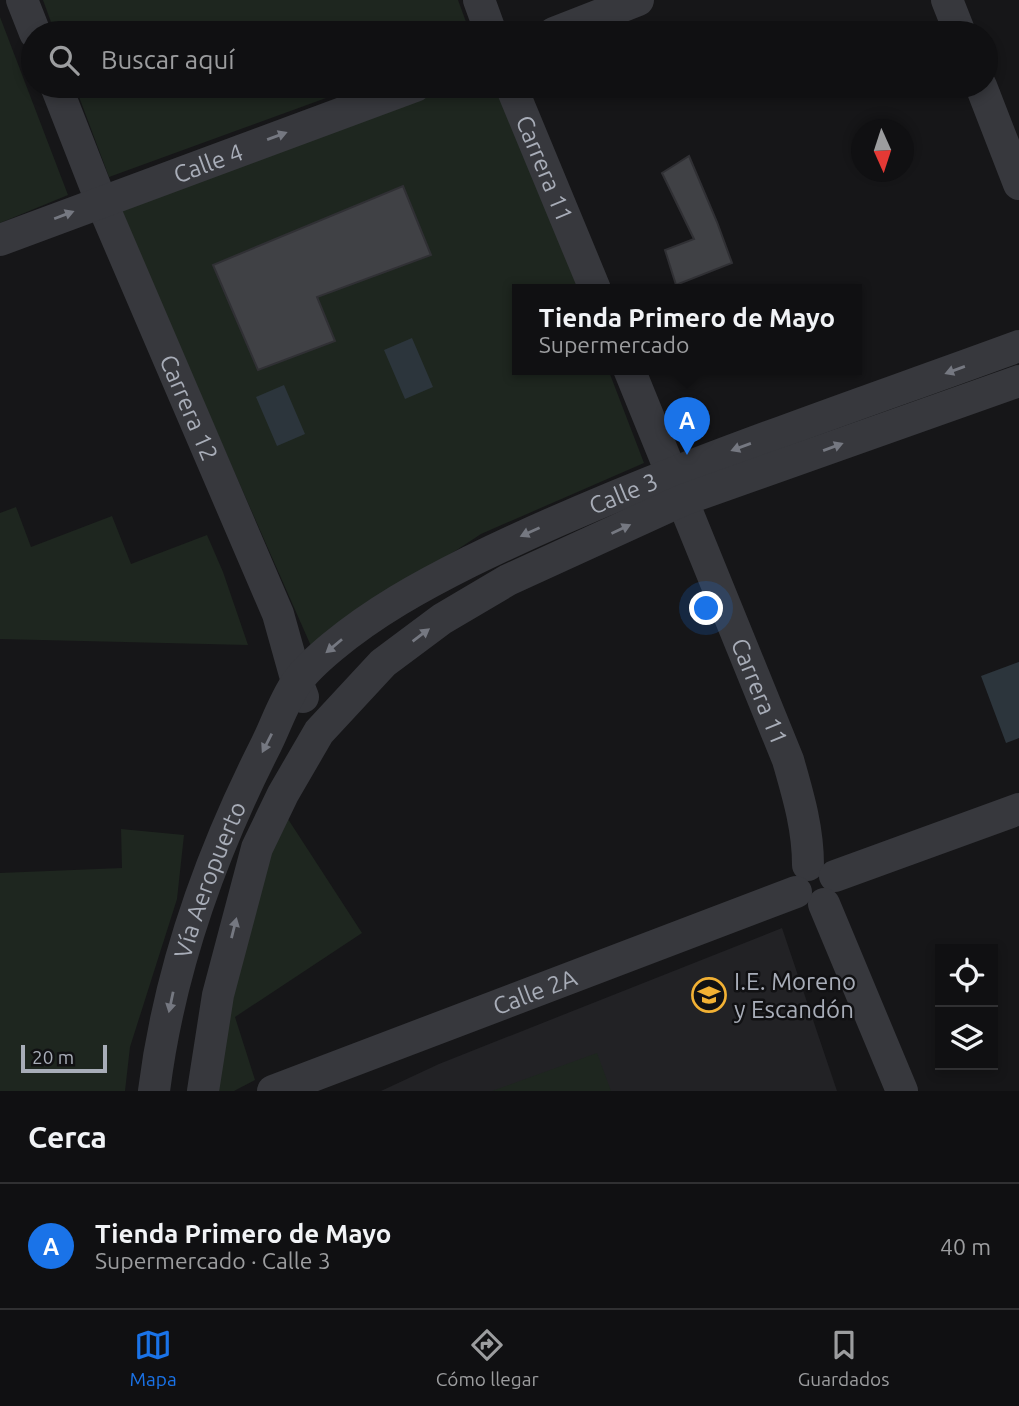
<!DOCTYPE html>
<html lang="es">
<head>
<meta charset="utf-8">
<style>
  body { margin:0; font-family:Ubuntu,sans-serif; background:#1e1e20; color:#f1f3f6 }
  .controls { position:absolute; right:21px; bottom:21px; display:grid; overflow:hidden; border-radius:0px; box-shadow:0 4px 10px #0003 }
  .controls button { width:63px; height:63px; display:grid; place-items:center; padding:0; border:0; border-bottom:2px solid #303032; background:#101012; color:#f1f3f6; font:35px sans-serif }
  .compass { position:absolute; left:851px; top:119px; width:63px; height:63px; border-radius:50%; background:#101012; box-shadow:0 4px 10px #0003; rotate:177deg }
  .scale { position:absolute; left:21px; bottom:18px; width:86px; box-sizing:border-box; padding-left:7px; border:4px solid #a8adb8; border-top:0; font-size:19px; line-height:24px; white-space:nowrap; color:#a8adb8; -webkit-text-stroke:5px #111113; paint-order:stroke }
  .you { position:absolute; left:707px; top:609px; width:24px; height:24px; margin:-18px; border:5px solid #fff; border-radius:50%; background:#1a73e8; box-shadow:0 0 0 10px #1a73e833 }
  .badge { display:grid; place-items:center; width:46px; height:46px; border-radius:50%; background:#1a73e8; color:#fff; font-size:23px; font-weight:700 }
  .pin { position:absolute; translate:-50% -58px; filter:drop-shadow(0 2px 4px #0008) }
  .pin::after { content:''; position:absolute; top:37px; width:24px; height:21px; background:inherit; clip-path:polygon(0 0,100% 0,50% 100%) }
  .popup { position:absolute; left:512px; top:284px; width:350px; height:91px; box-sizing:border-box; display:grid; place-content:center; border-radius:0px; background:#101012; filter:drop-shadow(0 2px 5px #0005); font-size:23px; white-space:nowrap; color:#9c9d9f }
  .popup b { font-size:26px; color:#f1f3f6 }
  .popup::after { content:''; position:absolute; left:50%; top:100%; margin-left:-14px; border:14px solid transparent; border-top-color:#101012 }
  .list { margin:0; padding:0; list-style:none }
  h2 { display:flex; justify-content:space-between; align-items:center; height:91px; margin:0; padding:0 28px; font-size:30px }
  h2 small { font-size:23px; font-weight:400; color:#9c9d9f }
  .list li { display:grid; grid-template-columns:46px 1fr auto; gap:21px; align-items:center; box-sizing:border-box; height:126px; padding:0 28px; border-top:2px solid #303032 }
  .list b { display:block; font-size:26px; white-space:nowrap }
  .list p { margin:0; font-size:23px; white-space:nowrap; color:#9c9d9f }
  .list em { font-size:23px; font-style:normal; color:#9c9d9f }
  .icon { flex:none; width:38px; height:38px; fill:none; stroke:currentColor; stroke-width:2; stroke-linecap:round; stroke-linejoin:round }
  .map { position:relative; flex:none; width:1019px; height:1091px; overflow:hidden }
  .search { position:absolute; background:#101012; box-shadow:0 4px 10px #0003; left:21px; right:21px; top:21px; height:77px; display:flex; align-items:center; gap:18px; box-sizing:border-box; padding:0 24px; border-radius:38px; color:#9c9d9f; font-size:26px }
  .sheet { height:217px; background:#101012 }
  nav { display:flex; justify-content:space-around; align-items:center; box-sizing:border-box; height:98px; border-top:2px solid #303032; background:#101012; font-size:19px; color:#9c9d9f }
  nav a { display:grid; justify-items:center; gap:4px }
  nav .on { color:#1a73e8 }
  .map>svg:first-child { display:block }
  .built { fill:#222225 }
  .green { fill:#1e261f }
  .water { fill:#2c353c }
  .building { fill:#404145; stroke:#303034; stroke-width:2 }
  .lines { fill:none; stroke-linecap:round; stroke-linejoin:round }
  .minor { stroke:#37383d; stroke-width:32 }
  .oneway { fill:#757881 }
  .labels { text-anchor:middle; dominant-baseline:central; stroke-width:5; stroke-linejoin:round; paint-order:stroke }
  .street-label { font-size:24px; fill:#a8adb8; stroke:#111113 }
  .poi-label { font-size:24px; fill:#a8adb8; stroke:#111113; text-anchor:start }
</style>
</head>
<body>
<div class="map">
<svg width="1019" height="1091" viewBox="0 0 1019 1091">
  <rect width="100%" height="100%" fill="#161618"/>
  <path class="built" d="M782,928L837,1091H381L439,1064Z"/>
  <path class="green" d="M43,0H458L470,33H55Z
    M0,17L68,195L0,223Z
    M75,86H359L109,177Z
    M446,86H500L578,289H517V369H608L644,463L481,534L311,646L119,210Z
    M16,507L31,547L112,516L131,564L207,535L223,572L248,645L0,639V513Z
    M286,816L362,933L235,1017L255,1080L234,1091H215L212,1089L265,851Z
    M121,829L184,835L177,899L130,1047L125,1091H0V873L122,868Z
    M597,1053L611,1091H492Z"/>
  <path class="water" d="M412,338L433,387L405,399L384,350Z
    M284,385L305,434L277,446L256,397Z
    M1019,662V738L1006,743L981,676Z"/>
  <path class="building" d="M689,156L717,222L732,263L676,285L665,250L694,239L662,173Z
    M403,186L431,255L317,297L335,341L258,370L213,265Z"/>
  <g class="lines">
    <g class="minor">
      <path d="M22,0L35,33"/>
      <path d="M479,0L491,33"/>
      <path d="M947,0L960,33"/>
      <path d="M554,33L638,0"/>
      <path id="s1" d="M56,86L101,201L278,614L297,682L303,697"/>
      <path id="s2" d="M511,86L595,289"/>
      <path d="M981,86L1019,184"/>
      <path id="s3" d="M0,240L415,86"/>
      <path id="s4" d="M629,369L788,760C798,795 808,828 808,865"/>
      <path d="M835,876L1019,809"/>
      <path d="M824,904L902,1091"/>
      <path id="s5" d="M154,1091C169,971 210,856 264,749C275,728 283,702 297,682C306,669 320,657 332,647C374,612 421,586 469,562C646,475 834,414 1019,346"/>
      <path d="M203,1091L218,995L257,848L283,794L319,732L383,663L442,619L508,580L683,500L1019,381"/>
      <path id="s6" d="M273,1091L796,892"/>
    </g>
  </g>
  <defs><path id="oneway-solid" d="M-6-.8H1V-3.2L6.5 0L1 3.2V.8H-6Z" transform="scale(1.75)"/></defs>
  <g class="oneway">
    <use href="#oneway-solid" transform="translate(277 136) rotate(-20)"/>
    <use href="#oneway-solid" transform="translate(64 215) rotate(-21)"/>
    <use href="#oneway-solid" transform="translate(955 370) rotate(160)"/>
    <use href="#oneway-solid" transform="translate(741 447) rotate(160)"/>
    <use href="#oneway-solid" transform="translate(833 447) rotate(-20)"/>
    <use href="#oneway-solid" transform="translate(621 529) rotate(-25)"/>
    <use href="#oneway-solid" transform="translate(530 532) rotate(156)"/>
    <use href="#oneway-solid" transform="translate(421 635) rotate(-37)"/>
    <use href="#oneway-solid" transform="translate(334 646) rotate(140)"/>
    <use href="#oneway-solid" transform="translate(267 743) rotate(117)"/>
    <use href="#oneway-solid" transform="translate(234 928) rotate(-76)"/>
    <use href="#oneway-solid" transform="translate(171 1002) rotate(102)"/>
  </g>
  <defs>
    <g id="school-ring" transform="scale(1.75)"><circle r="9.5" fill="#111113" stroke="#f2b134" stroke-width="1.5"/><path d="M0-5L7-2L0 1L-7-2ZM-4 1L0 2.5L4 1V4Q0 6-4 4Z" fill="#f2b134"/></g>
  </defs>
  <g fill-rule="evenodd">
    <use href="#school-ring" x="709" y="995"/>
  </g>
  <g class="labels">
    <g class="street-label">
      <text stroke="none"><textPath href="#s3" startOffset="222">Calle 4</textPath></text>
      <text stroke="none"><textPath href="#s2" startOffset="89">Carrera 11</textPath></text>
      <text stroke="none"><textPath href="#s1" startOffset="348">Carrera 12</textPath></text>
      <text stroke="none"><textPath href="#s5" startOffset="816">Calle 3</textPath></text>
      <text stroke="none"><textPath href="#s4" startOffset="348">Carrera 11</textPath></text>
      <text stroke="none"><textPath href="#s5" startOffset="219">Vía Aeropuerto</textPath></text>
      <text stroke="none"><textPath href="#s6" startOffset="280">Calle 2A</textPath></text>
    </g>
    <g class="poi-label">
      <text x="734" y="981">I.E. Moreno<tspan x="734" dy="28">y Escandón</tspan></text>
    </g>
  </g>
</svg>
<div class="controls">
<button><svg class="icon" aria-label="locate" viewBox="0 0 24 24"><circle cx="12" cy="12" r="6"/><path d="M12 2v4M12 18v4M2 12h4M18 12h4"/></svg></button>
<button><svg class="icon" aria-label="layers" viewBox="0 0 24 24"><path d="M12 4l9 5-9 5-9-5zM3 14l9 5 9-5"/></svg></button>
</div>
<svg class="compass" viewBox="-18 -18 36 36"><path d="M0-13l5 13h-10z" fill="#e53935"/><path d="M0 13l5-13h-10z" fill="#9c9d9f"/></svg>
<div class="scale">20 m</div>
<div class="you"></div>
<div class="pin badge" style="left:687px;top:455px">A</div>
<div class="popup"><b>Tienda Primero de Mayo</b>Supermercado</div>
<div class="search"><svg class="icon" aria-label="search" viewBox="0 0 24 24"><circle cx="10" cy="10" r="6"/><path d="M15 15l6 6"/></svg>Buscar aquí</div>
</div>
<section class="sheet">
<h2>Cerca<small></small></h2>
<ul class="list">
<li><span class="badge">A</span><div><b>Tienda Primero de Mayo</b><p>Supermercado · Calle 3</p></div><em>40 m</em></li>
</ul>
</section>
<nav>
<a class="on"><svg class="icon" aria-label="map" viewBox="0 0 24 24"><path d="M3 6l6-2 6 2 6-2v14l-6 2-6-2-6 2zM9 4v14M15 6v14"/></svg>Mapa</a>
<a><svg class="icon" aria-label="directions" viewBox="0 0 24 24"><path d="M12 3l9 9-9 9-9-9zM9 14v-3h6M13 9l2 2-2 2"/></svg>Cómo llegar</a>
<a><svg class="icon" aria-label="saved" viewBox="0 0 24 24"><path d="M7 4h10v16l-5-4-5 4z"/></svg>Guardados</a>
</nav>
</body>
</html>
